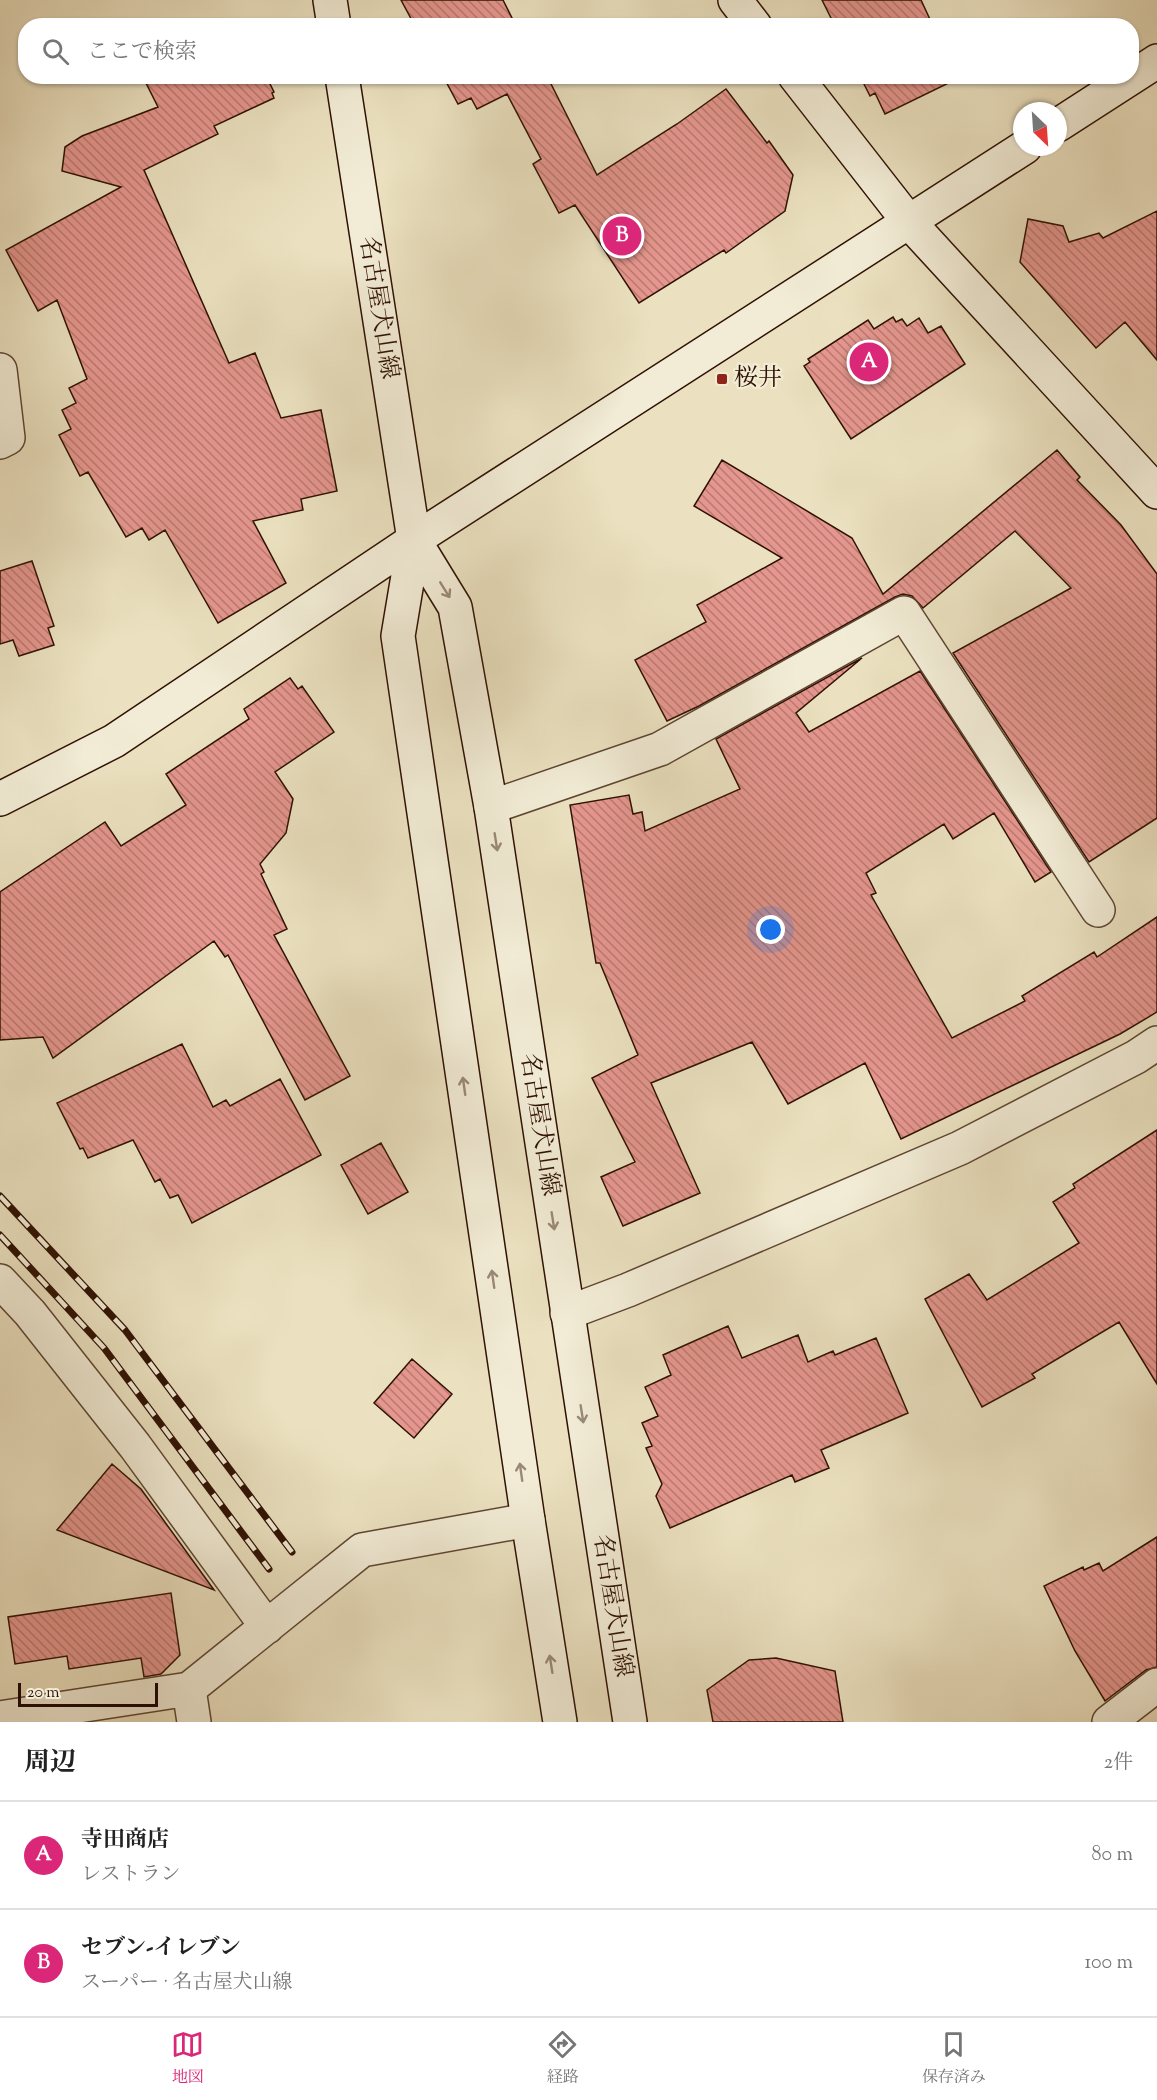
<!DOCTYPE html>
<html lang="ja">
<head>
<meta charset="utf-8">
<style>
  body { margin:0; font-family:"Sorts Mill Goudy","Noto Serif JP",serif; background:#f2f2f2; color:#222 }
  .compass { position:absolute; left:1013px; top:102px; width:54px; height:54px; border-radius:50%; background:#fff; box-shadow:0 2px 4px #0004; rotate:155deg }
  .scale { position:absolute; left:18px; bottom:15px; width:140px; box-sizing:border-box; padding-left:6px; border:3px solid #2f1103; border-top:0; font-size:16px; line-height:21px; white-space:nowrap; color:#2f1103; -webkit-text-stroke:4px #f2ecd6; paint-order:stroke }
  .you { position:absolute; left:771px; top:930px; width:21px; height:21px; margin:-15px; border:4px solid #fff; border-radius:50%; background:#1a73e8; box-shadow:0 0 0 9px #1a73e833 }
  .badge { display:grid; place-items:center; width:39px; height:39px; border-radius:50%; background:#db2777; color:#fff; font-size:20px; font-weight:700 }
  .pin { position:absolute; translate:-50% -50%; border:3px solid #fff; box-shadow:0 2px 6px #0006 }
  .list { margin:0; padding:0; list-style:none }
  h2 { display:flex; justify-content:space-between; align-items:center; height:78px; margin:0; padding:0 24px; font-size:26px }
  h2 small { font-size:20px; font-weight:400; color:#767676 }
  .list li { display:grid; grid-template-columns:39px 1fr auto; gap:18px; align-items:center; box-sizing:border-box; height:108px; padding:0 24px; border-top:2px solid #e0e0e0 }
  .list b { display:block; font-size:22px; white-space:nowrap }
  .list p { margin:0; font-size:20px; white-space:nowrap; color:#767676 }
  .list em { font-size:20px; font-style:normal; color:#767676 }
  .icon { flex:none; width:33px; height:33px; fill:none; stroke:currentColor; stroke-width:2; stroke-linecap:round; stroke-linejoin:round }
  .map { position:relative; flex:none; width:1157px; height:1722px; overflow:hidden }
  .search { position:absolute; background:#fff; box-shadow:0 2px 4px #0004; left:18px; right:18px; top:18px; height:66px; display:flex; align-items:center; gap:15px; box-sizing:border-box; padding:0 21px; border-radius:24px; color:#767676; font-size:22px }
  .sheet { height:294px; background:#fff }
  nav { display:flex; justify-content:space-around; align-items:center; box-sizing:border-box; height:84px; border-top:2px solid #e0e0e0; background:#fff; font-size:16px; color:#767676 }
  nav a { display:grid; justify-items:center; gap:3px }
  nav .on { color:#db2777 }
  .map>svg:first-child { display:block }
  .building { fill:url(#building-back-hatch); stroke:#2f1103; stroke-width:1.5 }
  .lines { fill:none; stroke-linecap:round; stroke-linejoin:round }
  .street-casing { stroke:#5e4532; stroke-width:36 }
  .secondary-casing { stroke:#2f1103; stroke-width:36 }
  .street { stroke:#f2ecd6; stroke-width:33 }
  .secondary { stroke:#f2ecd6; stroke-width:33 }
  .rail-casing { stroke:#2f1103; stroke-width:7 }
  .rail { stroke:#f2ecd6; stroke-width:4.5; stroke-dasharray:14; stroke-linecap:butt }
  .oneway { stroke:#9a8977 }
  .poi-dot { fill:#8f2418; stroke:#f2ecd6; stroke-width:2 }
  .labels { text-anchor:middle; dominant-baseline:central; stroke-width:4.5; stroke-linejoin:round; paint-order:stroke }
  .street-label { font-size:24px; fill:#2f1103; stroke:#f2ecd6 }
  .poi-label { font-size:24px; fill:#2f1103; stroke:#f2ecd6; text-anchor:start }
</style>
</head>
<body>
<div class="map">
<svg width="1157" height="1722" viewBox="0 0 1157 1722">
  <defs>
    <pattern id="building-back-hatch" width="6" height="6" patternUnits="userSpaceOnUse" patternTransform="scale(1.5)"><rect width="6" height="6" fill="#e5968e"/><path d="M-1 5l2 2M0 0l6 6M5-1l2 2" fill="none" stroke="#ba7972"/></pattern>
  </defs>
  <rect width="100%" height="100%" fill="#ebe1c0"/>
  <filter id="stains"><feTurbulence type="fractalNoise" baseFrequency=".00333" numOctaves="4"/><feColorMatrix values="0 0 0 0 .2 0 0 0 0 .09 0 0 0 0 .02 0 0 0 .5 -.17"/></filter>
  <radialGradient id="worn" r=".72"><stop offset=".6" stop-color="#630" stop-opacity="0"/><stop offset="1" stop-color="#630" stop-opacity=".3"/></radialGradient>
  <path class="building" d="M401,0H503L516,26H415Z
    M822,0H921L933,26H835Z
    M156,76H266L274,92L272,93L274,98L214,126L218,134L144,170L229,363L255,353L281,418L321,410L337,491L301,499L303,510L253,521L286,583L218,623L165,530L149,540L142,528L126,537L88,472L80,476L59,435L71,429L62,410L76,403L69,388L87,379L57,300L38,311L6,250L121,187L62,171L65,147L82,136L158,107L145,81Z
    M443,76H542L545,82L549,80L597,175L677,124L726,89L767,143L769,141L793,175L785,211L726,253L724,250L639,303L575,205L559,213L533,164L541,159L507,94L477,109L471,98L458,104Z
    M860,76H958L959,78L885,114L875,93L870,96Z
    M1157,211V360L1125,322L1096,348L1020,262L1028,219L1063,226L1069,242L1099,233L1103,238Z
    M893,317L896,322L902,319L907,326L919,318L928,333L941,326L965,364L851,439L804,366L810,362L808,359L868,320L874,329Z
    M1057,450L1080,477L1077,480L1121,525L1157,574V818L1089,862L953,653L1071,588L1015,531L923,608L912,596L903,594L895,597L699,706L667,721L635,660L706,622L697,605L782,558L694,506L722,460L852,538L883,594Z
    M32,561L54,626L48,628L54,645L19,656L13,640L0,644V571Z
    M862,658L796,713L809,732L920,671L1051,872L1035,882L994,813L953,839L944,824L866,873L876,893L871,895L952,1038L1025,1001L1022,996L1094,952L1097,957L1157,917V1012L1120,1034L901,1139L865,1063L788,1104L752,1042L651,1083L700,1193L623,1226L601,1177L635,1162L592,1078L638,1055L600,963H596L570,805L629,795L633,814L642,812L645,831L740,789L716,739Z
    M290,678L298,689L302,686L334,732L275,772L293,799L286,833L260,864L264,872L261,874L287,929L274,935L350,1076L305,1100L228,955L225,957L214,941L53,1058L43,1037L0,1040V892L105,822L121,846L186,805L166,774L249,719L244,709Z
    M182,1044L213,1107L226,1100L230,1106L280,1079L321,1155L192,1223L178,1195L170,1198L160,1179L155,1182L133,1140L88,1158L83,1148L80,1149L57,1103Z
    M1157,1130V1384L1119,1322L1032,1374L1035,1378L982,1407L925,1299L969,1274L987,1300L1079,1243L1053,1202L1075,1188L1073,1184Z
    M381,1143L408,1192L368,1214L341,1165Z
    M728,1326L742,1358L798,1335L808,1362L833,1351L835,1355L876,1338L908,1413L821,1450L829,1468L795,1482L792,1475L670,1528L656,1496L662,1484L646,1448L652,1446L642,1423L658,1416L645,1387L671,1375L663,1355Z
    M412,1359L452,1394L414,1438L374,1403Z
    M112,1464L141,1489L214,1590L57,1530Z
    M1157,1537V1667L1146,1670L1105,1701L1075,1651L1044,1586L1083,1567L1084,1570L1099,1563L1103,1571Z
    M171,1593L180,1655L161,1674L144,1677L141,1658L69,1669L67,1656L15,1664L8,1617Z
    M776,1658L835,1671L843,1722H713L707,1690L749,1660Z"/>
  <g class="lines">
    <g class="street-casing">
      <path id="street" d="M0,370L8,438L0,442
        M491,807L660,749L904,613L1098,910
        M0,1281L30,1313L135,1446L267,1627
        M567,1313L628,1290L960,1148L1136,1057L1157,1043
        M0,1718L189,1689
        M194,1722L189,1689L362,1550L528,1520
        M1109,1722L1157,1685"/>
    </g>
    <g class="secondary-casing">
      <path id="secondary" d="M330,0L334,26
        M735,0L755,26
        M342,76L414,540L398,636L528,1520L560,1722
        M795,76L909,222L1157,492
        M1058,125L1157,61
        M414,540L455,607L491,807L630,1722
        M0,799L114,741L414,540L1025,147"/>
    </g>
    <use href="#street" class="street"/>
    <use href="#secondary" class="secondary"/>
    <g class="rail-casing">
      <path id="rail" d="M0,1196L125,1330L292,1552
        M0,1235L104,1348L269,1569"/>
    </g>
    <use href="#rail" class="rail"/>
  </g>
  <defs><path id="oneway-shaft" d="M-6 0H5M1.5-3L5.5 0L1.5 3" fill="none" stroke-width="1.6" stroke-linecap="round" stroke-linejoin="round" transform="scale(1.5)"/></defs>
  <g class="oneway">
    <use href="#oneway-shaft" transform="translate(445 590) rotate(58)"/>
    <use href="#oneway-shaft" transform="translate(496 842) rotate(81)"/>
    <use href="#oneway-shaft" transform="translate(464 1086) rotate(-98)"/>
    <use href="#oneway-shaft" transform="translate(553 1221) rotate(81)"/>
    <use href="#oneway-shaft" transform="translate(493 1279) rotate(-98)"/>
    <use href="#oneway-shaft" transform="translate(582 1414) rotate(81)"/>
    <use href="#oneway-shaft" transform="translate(521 1472) rotate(-98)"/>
    <use href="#oneway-shaft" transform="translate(551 1664) rotate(-99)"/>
  </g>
  <rect class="poi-dot" x="716" y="373" width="12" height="12" rx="3"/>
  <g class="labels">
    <g class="street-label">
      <text transform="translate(378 308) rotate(81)">名古屋犬山線</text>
      <text transform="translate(539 1125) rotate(81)">名古屋犬山線</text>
      <text transform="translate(612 1606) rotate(81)">名古屋犬山線</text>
    </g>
    <g class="poi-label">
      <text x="734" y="379">桜井</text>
    </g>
  </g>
  <rect width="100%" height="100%" filter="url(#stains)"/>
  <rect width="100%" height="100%" fill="url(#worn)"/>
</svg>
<svg class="compass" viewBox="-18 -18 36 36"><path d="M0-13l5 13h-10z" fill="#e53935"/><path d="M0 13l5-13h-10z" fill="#767676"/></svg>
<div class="scale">20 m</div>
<div class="you"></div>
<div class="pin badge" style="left:869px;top:362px">A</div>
<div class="pin badge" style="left:622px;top:236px">B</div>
<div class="search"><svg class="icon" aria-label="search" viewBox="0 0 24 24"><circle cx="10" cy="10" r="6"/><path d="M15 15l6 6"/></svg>ここで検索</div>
</div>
<section class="sheet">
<h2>周辺<small>2件</small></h2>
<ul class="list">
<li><span class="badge">A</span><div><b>寺田商店</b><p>レストラン</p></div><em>80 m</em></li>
<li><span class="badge">B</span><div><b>セブン-イレブン</b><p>スーパー · 名古屋犬山線</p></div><em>100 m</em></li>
</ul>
</section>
<nav>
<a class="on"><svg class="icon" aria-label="map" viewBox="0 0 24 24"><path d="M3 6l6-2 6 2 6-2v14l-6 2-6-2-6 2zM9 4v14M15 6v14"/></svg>地図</a>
<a><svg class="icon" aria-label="directions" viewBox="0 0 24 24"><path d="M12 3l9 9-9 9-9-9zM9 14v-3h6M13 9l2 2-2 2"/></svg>経路</a>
<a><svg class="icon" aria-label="saved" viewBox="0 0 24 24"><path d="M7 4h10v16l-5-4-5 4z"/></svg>保存済み</a>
</nav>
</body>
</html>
